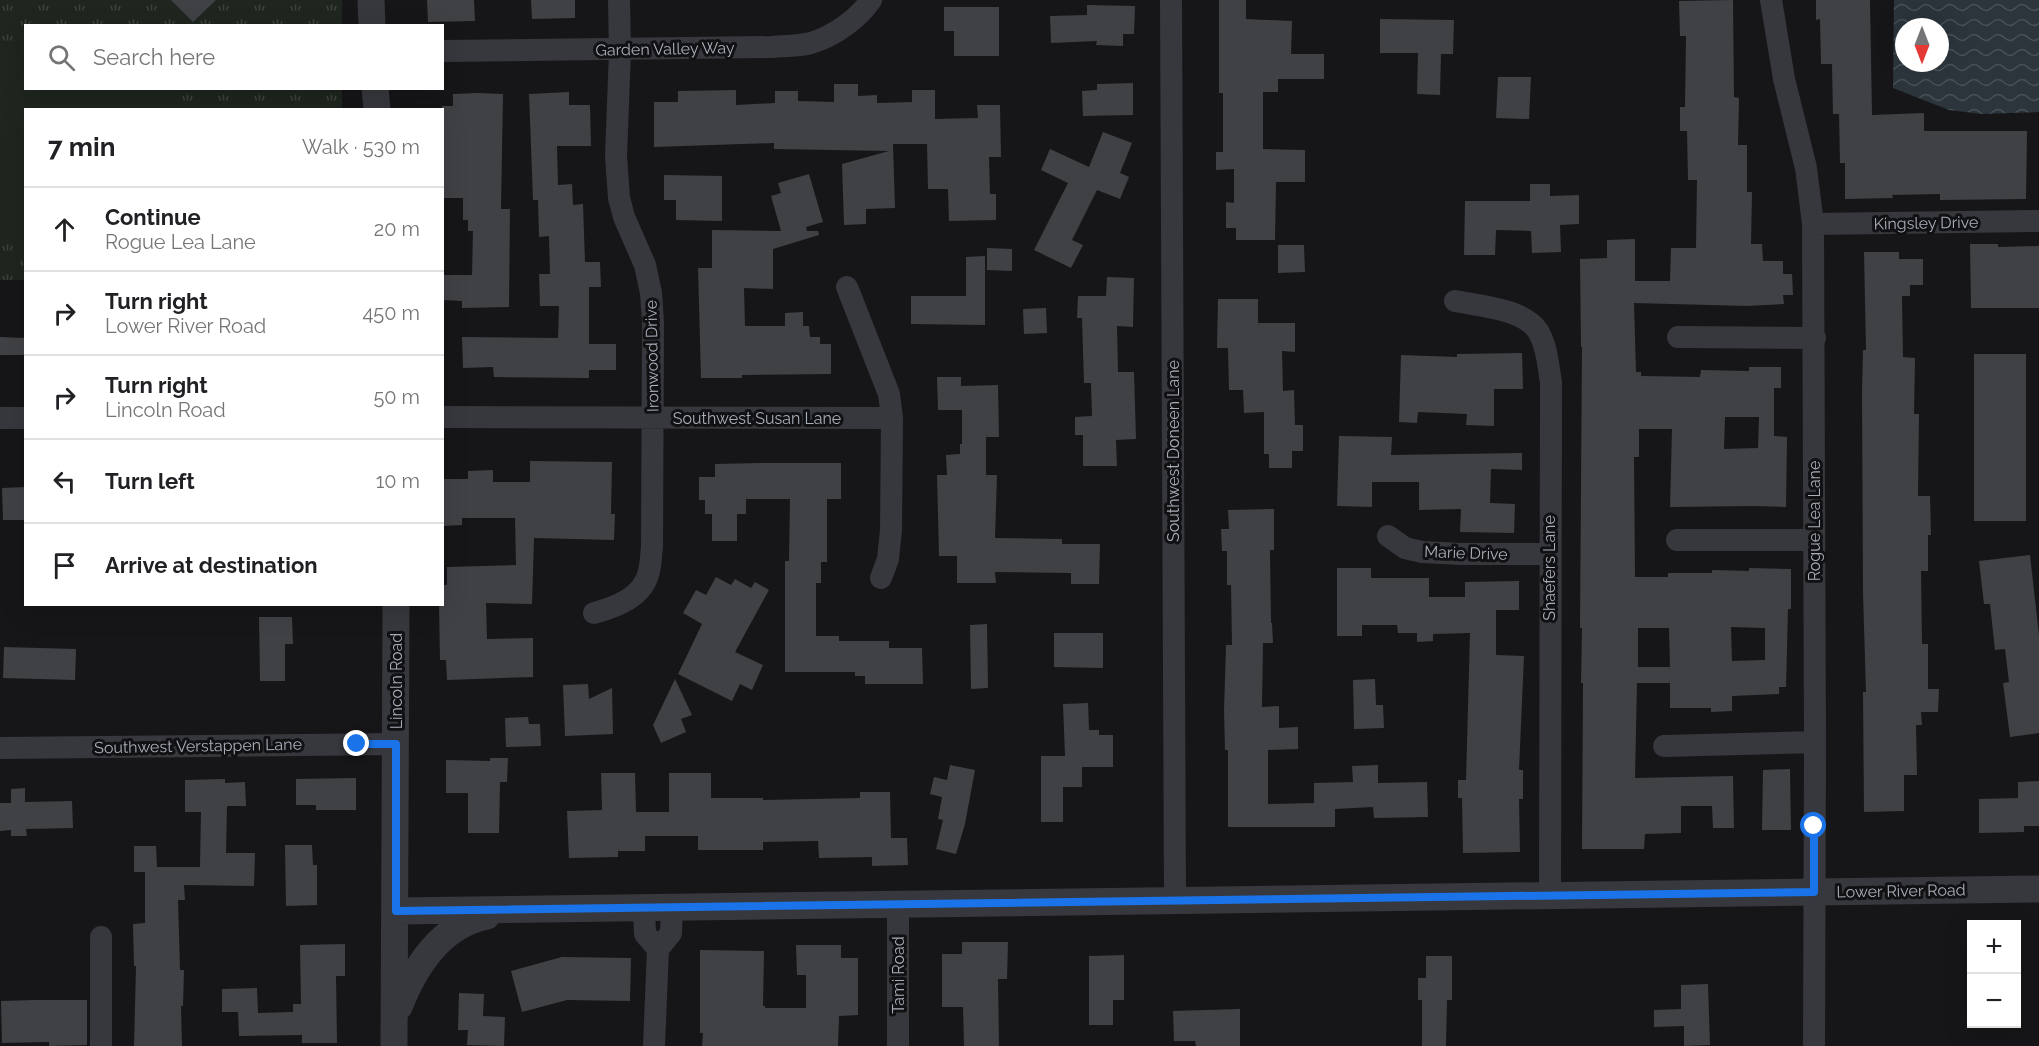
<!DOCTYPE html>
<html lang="en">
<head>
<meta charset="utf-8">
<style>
  body { margin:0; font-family:Raleway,sans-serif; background:#f2f2f2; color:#202124 }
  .controls { position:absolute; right:18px; bottom:18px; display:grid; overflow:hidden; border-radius:0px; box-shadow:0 6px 24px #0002 }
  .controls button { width:54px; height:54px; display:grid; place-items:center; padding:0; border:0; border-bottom:2px solid #e0e0e0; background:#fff; color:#202124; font:30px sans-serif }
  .compass { position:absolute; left:1895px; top:18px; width:54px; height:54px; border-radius:50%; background:#fff; box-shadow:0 6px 24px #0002; rotate:180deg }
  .stop { position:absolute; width:18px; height:18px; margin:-14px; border:4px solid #1a73e8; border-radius:50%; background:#fff }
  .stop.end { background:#1a73e8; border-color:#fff; box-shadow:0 2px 6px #0008 }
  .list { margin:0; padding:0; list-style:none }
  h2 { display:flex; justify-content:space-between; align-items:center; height:78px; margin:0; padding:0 24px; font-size:26px }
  h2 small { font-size:20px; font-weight:400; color:#757577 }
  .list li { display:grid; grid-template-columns:39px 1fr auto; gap:18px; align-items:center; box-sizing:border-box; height:84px; padding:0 24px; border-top:2px solid #e0e0e0 }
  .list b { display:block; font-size:22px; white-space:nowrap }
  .list p { margin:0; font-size:20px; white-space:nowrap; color:#757577 }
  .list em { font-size:20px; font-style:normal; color:#757577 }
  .icon { flex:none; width:33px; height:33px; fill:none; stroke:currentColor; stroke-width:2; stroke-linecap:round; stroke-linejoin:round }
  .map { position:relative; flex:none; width:2039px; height:1046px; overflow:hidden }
  .search { position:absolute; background:#fff; box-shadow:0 6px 24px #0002; left:24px; top:24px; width:420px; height:66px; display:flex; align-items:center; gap:15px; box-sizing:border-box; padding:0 21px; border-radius:0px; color:#757577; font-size:22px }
  .panel { position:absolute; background:#fff; box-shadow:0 6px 24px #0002; left:24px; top:108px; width:420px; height:498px; border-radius:0px }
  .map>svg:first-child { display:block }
  .park { fill:url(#park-tufts) }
  .pitch { fill:#1e261f }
  .water { fill:url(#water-waves); fill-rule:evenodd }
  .building { fill:#404145; fill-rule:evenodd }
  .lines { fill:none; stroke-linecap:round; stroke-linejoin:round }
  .minor { stroke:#37383d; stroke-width:22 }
  .tertiary { stroke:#37383d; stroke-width:27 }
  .route { stroke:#1a73e8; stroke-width:8 }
  .labels { text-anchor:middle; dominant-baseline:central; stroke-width:6; stroke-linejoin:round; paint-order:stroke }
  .street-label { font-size:16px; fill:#a8adb8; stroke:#111113 }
</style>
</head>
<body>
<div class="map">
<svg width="2039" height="1046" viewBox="0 0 2039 1046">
  <defs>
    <pattern id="park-tufts" width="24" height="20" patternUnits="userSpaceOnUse" patternTransform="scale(1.5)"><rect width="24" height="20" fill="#1e261f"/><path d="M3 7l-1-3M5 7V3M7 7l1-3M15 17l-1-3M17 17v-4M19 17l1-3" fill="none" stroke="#3c433d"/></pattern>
    <pattern id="water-waves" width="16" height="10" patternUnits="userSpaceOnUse" patternTransform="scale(1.5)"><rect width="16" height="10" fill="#2c353c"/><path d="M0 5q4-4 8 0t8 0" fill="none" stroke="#485056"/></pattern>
  </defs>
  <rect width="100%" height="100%" fill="#161618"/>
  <path class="park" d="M0,0H342V25L26,26V88L342,89V109L26,110L25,280H0Z"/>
  <path class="pitch" d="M0,46H25L26,88L181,89V109L26,110L25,240H0Z"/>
  <path class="water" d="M1894,0H2039V112L1982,114L1949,110L1893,88ZM1904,27H1940V63H1904Z"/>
  <path class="building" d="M171,0H216L193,22Z
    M427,0H474L475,21L428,22Z
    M531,0H575V18L532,19Z
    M1219,0H1246V19L1292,21L1291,54H1324V79H1278V92H1263V149L1305,150V182H1276L1275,240H1236V228H1226V202L1234,203V169L1216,170V152H1223V93H1219Z
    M1733,0L1734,97L1739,98L1738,145H1747V192H1752L1751,244H1762L1763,261H1783V274H1792L1793,295H1783L1784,304L1747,306L1634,303L1636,372H1641V376L1700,377L1701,370L1749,371V367H1781V388H1774V436L1787,437L1786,507L1754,506L1670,507L1672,429H1639V457H1634L1635,577H1668V573H1712V570L1749,571V568L1791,569V609H1788L1786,687H1779V694L1732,696V711L1711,712V708H1670V683H1637L1635,778L1733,776L1734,828H1713L1712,806H1681V833L1645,834L1644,849H1582L1583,683H1581L1582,628H1580L1582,347H1581L1580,259L1607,258V240L1635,239V281H1670L1671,248H1696L1697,180H1688L1687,131H1680V107H1685L1686,36H1680L1679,1ZM1725,417H1759L1758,448L1724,449ZM1731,627L1765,628V660L1732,661ZM1638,628H1669L1670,667H1638Z
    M1816,0H1870L1872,115L1924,113V131H2027L2026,199L1940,200V194L1892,195L1893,198L1845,199V163H1840L1839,114H1833L1832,64H1821L1820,19L1816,20Z
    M1087,5L1135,6L1134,34H1123V46L1096,45L1097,41L1051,43L1050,16L1087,15Z
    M944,7H999V56H954V31H944Z
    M1380,19L1454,20L1453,54H1441L1440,95L1417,94L1418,53H1380Z
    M1498,77H1531L1529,119L1496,118Z
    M1133,83V115L1083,116L1082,91L1097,90V84Z
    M834,84H858V96L877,95V103L912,102V90H935V119L978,118L977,105H1000L1001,157H989L990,194H996V220L949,221L948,189H928L927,144H893L895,208L866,209V224L844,225L842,164L889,151L774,149V143L654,147V102H678V91L736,90V105L775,103V91H798V101L834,102Z
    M569,92V105H590L591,146H557L558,185L572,184L573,205L583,204L585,262H600L601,287H589V344H616V370H589V378L494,377L493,367L463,368L462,337L558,338L559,306H540L539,274H550L549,236L539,237L538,200H533L529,94Z
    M478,93L503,94L501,209H510L509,307L462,308V301L442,300L443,275H472L473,231H468V220H463V198H442V106H453V94Z
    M1103,132L1132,143L1120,173L1129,177L1120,199L1097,190L1072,240L1083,245L1071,268L1034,250L1068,183L1041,170L1050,149L1089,167Z
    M809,174L823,222L806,227L807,231H818L819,235L773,249V289L744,288L745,326H785V313L803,312V326H809L810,337H820V344H831V374L742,375V378H701L698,268H712V230L781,231L771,196L781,193L778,183Z
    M664,175L722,176V221L676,220V200H664Z
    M1530,184H1550V196L1579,195V224L1560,225L1561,252L1532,253L1531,231L1496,230L1495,255H1464L1465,201H1530Z
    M1970,244H1998V247L2039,246V308H1971Z
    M1278,245H1304L1305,272L1278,273Z
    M987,248L1012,249V271L987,270Z
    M1864,252H1899V259H1923V285H1910V296H1902L1903,357L1915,358L1914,414H1919L1918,496H1930L1931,535H1928V571H1921L1922,644H1928V689H1939L1938,712H1921L1922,725H1916L1917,775H1904V811L1864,812L1863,692H1866L1863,593L1862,392L1863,350H1866Z
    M985,256V325L911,324V296H966V257Z
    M1107,277L1134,278L1133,327L1117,326L1118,372H1134L1136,439L1116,440L1117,466H1083V435H1075V417L1092,416L1091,383H1084L1082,318H1077L1078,296H1106Z
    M1218,299H1258V323H1295V352L1282,351L1283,391L1294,390L1295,425H1303V451H1292V468H1269V454H1264V412L1244,413L1243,390H1229L1228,348H1217Z
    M1046,308L1047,333L1024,334L1023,309Z
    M0,337L26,338V355H0Z
    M1522,353L1523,389H1494V426L1466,425L1467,414L1418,412L1417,423L1399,422L1401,355L1457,357V354Z
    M1974,354H2026V521H1974Z
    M937,377H961V386L998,385L999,437H986V475H997L995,538L1062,539V544H1100L1099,584H1071V573L995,572L996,583H957V556H939L937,475H947L946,455L960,454V444H962V410H938Z
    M1339,436L1392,437L1391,455L1522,453V470L1491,469L1490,503L1515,504L1514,533L1460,532L1461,509L1419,510V482H1372V507L1337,506Z
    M530,461L612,462L611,514H615L614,540L534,538L532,604L486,603L487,639L533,638V677L447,680L446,660H440L439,604H442V585H447V567L516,565L515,518H462V525L442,526V479H468V471L493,470V482H530Z
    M759,463H841V499H827V562H821V583H816V636H839V641H889V648H922L923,684H865V676H855V672H785V561H789L790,499H746V514H737V541H712V514H705V500H699V477H715V464Z
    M26,487V520H3L2,488Z
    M1274,509V550H1270L1271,623H1272L1273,643H1263L1262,707L1279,706V728L1298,727V749L1268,750V804L1314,803V783L1353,782L1352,766L1378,765V783L1427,782L1428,817L1374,818L1373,807L1335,809V827H1228V750H1225L1224,711L1226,645H1232L1231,585H1227V551H1222L1221,529H1229L1228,510Z
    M2030,555L2039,635V733L2010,737L2003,683L2009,682L2005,649L1995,650L1990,604H1984L1979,561Z
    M1337,568H1371V578H1429V597H1465V582L1519,581V610H1496V655L1524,656L1519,770H1523V799H1519L1520,852L1463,853L1462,798H1458V780H1466L1470,633L1433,634V641L1417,642V633H1398L1397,625H1362V636H1337Z
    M716,577L731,585L735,579L751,588L755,582L769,590L735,652L763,665L752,690L740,684L732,701L678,674L702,624L683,613L696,590L706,595Z
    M259,617H292L293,644H285V681H260Z
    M987,624L988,688L971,689L970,625Z
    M1054,633H1103V668L1054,667Z
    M4,647L76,649L75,680L3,678Z
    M675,679L692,715L681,719L686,732L661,743L653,725Z
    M1375,679L1376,705H1383L1384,728L1354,729L1353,680Z
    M588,684L589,699L612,688L613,734L565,736L563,685Z
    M1088,703L1089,730H1099V735H1113V767H1082V787H1063V822H1041V756H1065L1063,704Z
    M528,717L529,724H540L541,746L506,747L505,718Z
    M490,758H508L507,782H500L499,833H468V793H446V760L490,761Z
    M950,765L975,770L965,824L956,854L936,849L943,820L938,819L942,797L930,794L934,777L947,780Z
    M1790,769L1791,830H1762L1763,770Z
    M601,773H635L636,812H669V773H711V798H763V800L860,798V792H890L891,838H907L908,865L872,866V857L819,858L818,841L763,842V850H698V836H645V851H618V857L569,858L567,811L602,810Z
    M356,778V810H316V805H296V779Z
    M225,779V783L245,782L246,806H227L226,853H255L254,886L184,885L185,900H178L180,970H184L183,1006H181L182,1046H134L136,966H134L133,924L145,923V872H134V846H156L157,867H200L201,812H185V780Z
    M2039,781V826H2024V832L1979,833V799L2018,798V782Z
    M25,788V802L72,801L73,828L26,829L27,836H11V830L0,831V803H11V789Z
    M285,845H312L313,865H317V905L286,906Z
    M962,942H1008L1007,979H998L999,1046H964L963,1007H942V954H962Z
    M345,944V976H336L337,1043H302V1035L239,1036L238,1012H222V989L257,988L258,1013L293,1012V1004H301L300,945Z
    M796,945H841V958H858V1015L839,1016L838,1046H702L703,1033H700V950L764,951L763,1006H765V1008H806V975H797Z
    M1124,955V1000H1113V1025H1089V956Z
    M1426,956H1452V1000H1447L1446,1046H1422V1000H1418V978H1426Z
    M562,957L631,958L630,1001L567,1000L522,1012L511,971Z
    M1708,984L1710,1045L1684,1046V1026L1654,1027V1010L1681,1009V985Z
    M459,993L484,994L483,1016L505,1017L504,1046L467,1045L468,1030H458Z
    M34,1000H87V1045L49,1046V1042L2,1043L1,1001Z
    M1240,1009V1046H1196L1195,1041H1174L1173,1011Z"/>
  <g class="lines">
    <path class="minor" d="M1171,0L1175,901
      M1771,0L1784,79L1806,168L1813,224L1815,742L1814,1046
      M442,51L773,47C785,46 799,46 811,43C834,36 858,19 871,0
      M1813,224L2039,221
      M847,287L889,394L892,418L891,530L888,559L881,578
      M1455,301C1480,306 1524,309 1538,331C1547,346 1548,365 1551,382L1550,896
      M1678,337L1815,338
      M442,417L892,418
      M0,418H26
      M1388,536L1405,548L1422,552L1462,554H1549
      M1677,540H1814
      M594,613C616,607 644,597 649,571C651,563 651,555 652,547L653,322L651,293L645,265L624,217L619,198L616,156L620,51L619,0
      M1664,746L1815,742
      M0,748L396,744
      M644,908L645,934L658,949
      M101,1046V937
      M654,1046L658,949L671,933L672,908
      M898,1046V904"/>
    <path class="tertiary" d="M371,0L372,26
      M375,88L377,110
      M396,911L2039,889
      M399,1007C415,966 441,925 487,916
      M394,1046L396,604"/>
  </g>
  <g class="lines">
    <path class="route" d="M357,744H396V911L1814,892V826"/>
  </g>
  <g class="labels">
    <g class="street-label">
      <text transform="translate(665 49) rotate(-1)">Garden Valley Way</text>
      <text transform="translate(1926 223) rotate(-1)">Kingsley Drive</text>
      <text transform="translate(652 356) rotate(-91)">Ironwood Drive</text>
      <text x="757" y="418">Southwest Susan Lane</text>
      <text transform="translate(1173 451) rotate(-90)">Southwest Doneen Lane</text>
      <text transform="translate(1814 521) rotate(-90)">Rogue Lea Lane</text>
      <text transform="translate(1466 553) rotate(2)">Marie Drive</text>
      <text transform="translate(1549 568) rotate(-90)">Shaefers Lane</text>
      <text transform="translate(396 681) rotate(-90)">Lincoln Road</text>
      <text transform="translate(198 746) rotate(-1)">Southwest Verstappen Lane</text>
      <text transform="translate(1901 891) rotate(-1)">Lower River Road</text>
      <text transform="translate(898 975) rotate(-90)">Tami Road</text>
    </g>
  </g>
</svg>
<div class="controls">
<button>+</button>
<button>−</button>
</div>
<svg class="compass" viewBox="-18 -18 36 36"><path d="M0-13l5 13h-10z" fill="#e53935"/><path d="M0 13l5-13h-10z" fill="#757577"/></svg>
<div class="stop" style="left:1814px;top:826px"></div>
<div class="stop end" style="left:357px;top:744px"></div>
<div class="search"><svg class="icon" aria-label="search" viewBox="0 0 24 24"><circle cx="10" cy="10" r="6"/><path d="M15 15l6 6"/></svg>Search here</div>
<section class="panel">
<h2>7 min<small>Walk · 530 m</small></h2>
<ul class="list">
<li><svg class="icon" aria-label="ahead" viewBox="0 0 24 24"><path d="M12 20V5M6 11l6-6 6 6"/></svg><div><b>Continue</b><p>Rogue Lea Lane</p></div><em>20 m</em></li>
<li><svg class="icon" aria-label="right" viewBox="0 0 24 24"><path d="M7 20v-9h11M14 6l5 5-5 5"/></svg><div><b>Turn right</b><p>Lower River Road</p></div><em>450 m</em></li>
<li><svg class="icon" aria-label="right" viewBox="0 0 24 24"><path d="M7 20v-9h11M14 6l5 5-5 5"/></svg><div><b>Turn right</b><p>Lincoln Road</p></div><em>50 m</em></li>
<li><svg class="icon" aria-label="left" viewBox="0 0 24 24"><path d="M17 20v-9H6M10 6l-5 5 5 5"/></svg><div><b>Turn left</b></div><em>10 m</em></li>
<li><svg class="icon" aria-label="arrive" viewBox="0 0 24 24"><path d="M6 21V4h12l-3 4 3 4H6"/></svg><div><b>Arrive at destination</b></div></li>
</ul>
</section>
</div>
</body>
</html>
